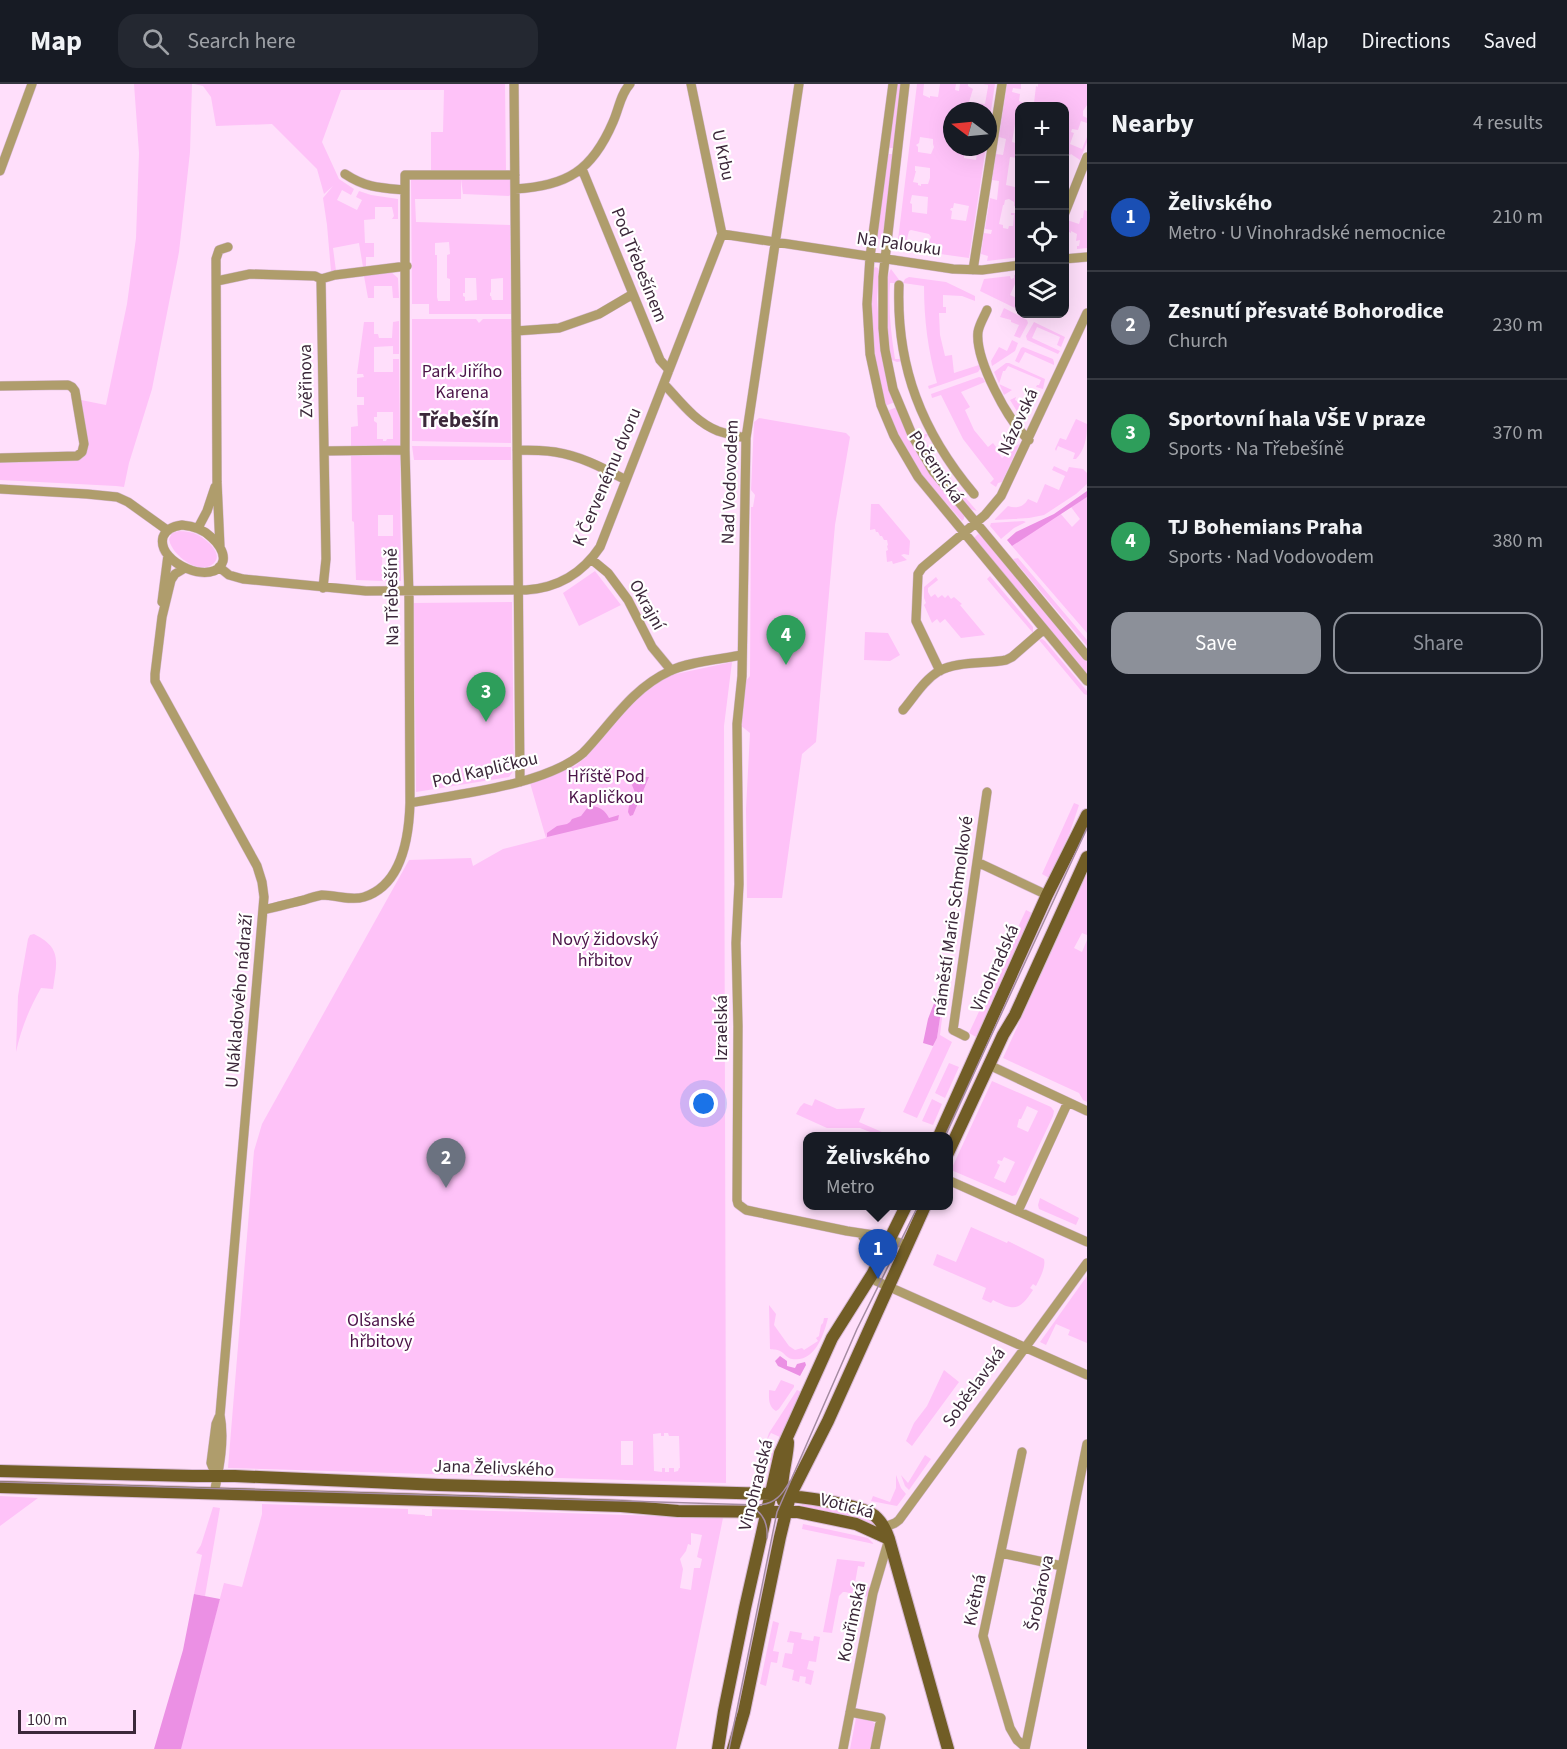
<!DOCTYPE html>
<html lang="en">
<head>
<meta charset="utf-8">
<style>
  body { margin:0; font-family:"Source Sans 3",sans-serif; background:#242831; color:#f1f3f6 }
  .controls { position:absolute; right:18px; top:18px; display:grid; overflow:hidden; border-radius:12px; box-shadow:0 6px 24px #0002 }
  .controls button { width:54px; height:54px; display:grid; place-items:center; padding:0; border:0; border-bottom:2px solid #363941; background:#171b24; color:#f1f3f6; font:30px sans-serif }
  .compass { position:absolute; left:943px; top:18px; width:54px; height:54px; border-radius:50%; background:#171b24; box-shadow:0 6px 24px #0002; rotate:286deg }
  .scale { position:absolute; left:18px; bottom:15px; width:118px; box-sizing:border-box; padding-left:6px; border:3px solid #3c283a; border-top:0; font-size:16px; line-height:21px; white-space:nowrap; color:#3c283a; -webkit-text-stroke:4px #fff; paint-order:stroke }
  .you { position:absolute; left:704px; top:1020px; width:21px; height:21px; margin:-15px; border:4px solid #fff; border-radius:50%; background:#1a73e8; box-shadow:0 0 0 9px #1a73e833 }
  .badge { display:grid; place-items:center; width:39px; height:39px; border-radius:50%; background:#8c9099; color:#fff; font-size:20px; font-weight:700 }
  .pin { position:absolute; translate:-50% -50px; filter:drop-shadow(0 2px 3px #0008) }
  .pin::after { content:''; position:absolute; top:32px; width:21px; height:18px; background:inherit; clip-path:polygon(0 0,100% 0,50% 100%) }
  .popup { position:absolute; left:803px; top:1048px; width:150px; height:78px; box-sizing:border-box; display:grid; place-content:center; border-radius:12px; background:#171b24; filter:drop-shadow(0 2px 4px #0005); font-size:20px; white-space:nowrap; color:#9ea1a6 }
  .popup b { font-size:22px; color:#f1f3f6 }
  .popup::after { content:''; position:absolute; left:50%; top:100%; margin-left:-12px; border:12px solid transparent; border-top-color:#171b24 }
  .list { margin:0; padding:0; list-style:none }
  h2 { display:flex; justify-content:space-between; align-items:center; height:78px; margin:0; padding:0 24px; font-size:26px }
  h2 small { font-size:20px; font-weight:400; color:#9ea1a6 }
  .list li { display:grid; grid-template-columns:39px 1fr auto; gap:18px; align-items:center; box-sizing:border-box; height:108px; padding:0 24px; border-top:2px solid #363941 }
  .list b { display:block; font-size:22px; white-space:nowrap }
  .list p { margin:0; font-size:20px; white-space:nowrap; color:#9ea1a6 }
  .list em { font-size:20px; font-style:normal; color:#9ea1a6 }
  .actions { display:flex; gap:12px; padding:18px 24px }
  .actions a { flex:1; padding:14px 0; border:2px solid #8c9099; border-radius:18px; text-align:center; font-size:21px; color:#8c9099 }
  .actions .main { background:#8c9099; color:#fff }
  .icon { flex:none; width:33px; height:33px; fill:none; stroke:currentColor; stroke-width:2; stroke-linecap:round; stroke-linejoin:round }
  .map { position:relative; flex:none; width:1087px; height:1665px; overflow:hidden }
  header { display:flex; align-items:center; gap:36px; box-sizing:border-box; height:84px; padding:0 30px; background:#171b24; border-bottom:2px solid #363941 }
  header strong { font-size:28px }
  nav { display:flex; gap:33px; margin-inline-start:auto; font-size:21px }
  .search { width:420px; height:54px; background:#242831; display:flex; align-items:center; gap:15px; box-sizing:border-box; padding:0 21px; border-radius:18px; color:#9ea1a6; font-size:22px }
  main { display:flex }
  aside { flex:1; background:#171b24 }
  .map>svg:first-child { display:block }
  .green { fill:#fec2f8; fill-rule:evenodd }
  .forest { fill:#eb90e4 }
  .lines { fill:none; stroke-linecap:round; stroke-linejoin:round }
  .minor-casing { stroke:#d8bad4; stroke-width:10 }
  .major-casing { stroke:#d8bad4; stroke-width:14 }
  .minor { stroke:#af9d6c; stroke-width:9 }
  .major { stroke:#715d26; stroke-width:12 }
  .tram { stroke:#a58ba2; stroke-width:1.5 }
  .labels { text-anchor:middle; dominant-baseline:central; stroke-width:4.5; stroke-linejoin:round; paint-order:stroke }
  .street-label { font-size:18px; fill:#3c283a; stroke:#fff }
  .park-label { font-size:18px; fill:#4c1449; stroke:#fff }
  .quarter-label { font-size:21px; font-weight:bold; fill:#3c283a; stroke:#fff }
</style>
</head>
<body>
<header>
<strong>Map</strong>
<div class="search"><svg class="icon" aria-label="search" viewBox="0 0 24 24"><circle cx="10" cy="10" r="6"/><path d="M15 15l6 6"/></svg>Search here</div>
<nav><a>Map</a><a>Directions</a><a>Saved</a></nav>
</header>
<main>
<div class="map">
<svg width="1087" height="1665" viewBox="0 0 1087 1665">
  <rect width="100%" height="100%" fill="#ffdffb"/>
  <path class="green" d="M134,0H192L190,68L179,168L152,305L129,379L124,403L116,402L0,396V379L80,376L85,372L87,366L81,316L106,321L127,220L136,154L139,69Z
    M194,0H505L506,87L431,88V48H443L444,6H341L322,58L339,95L354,105L351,111L342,106L337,116L357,126L362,116L356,113L359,107L371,111L398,115V135H392L394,132L392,123H375V135L364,136L365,159H374V173H366V182L363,183L359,159L333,164L336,187H331L327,141L323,114L333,102L324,110L317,85L272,40L216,42L211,13L203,2Z
    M896,0H903L895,64H888Z
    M917,0H924L923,11L930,14V12L938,13L940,0H956L955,6L959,7L960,0H968V2L973,5L969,18L985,20L988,3V1L983,0H995L988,47V27H952V63H966L962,68L964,69V74L976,76L978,63H986L969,174L897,164ZM920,53L933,55V60L934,63L931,70L918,68V63L916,61L919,59ZM915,82L930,84V94L928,100H921V102L918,101V99L913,98L916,87H915ZM912,111L928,113L927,130L912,128V120L910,119ZM954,119L969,122L966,137L951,135L952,127L950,126L951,124H953ZM911,146L929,150L931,153L928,160L914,159L911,160L909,156L907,155L909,147Z
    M1007,0H1021V5L1013,4L1012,8L1020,10L1019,17L1029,21L1030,19H1034L1036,2L1038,3V0H1087V21L1083,27V32L1087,34V39L1081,37L1078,46L1072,45L1071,48L1074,49L1070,60L1082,65L1087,53V58L1080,76L1071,70L1070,71H1068L1065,78L1064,22H1020L1019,34H1016L1012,58L1019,60V74L1010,73L1006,101L1019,104V173L987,177L988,172L981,170L984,149L991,150L992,146L985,145L990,114L997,116L999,97L992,96L996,70L1003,71L1006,55L999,53ZM1009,115L1014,118V122L1016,123L1015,129H1011V131H1014L1013,142H1009L1008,145L1003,144V141L999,140L1003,121H1004L1005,116Z
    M887,70H894L885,156L877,155Z
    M505,93L510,96V111L509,112L463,110L461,95V115H415L416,138L510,141L511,230H429V220H412L411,95ZM449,158L450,170L447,171V194L450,195V217H438L437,213V171H435V159ZM465,194H476L477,216L465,217V213L463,212V209H465ZM503,194V216H492L491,212H490V209L491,208V195Z
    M1084,126L1087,127V164L1077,165V162H1079L1080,156L1076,157L1077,150L1071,147V149L1065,146L1068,139L1066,138L1067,136L1079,140L1081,134H1083Z
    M875,183L878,184L879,188L877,215L880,257L895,318L885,322L876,291L870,214L873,187Z
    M891,185L900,197L898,199H890C888,224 891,250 895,275H901L902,277L897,278L892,276C888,258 881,201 891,185Z
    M391,188L398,194L399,214H393L392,202H374V214H368L364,192Z
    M1019,190V201L1015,200L1010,211L1019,215V226L980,207L984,195L1010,192L1011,195L1014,194V191Z
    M909,193L946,198L975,212V217L962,212L943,211V223H946V229H939L940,251L945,272L952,271L954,289L979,281L980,285L978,288L929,305L928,302L937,299C928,266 924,236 924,202L903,199L905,195Z
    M1004,224L1027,236L1028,239L1020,254L1014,252L1019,241L1011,238V236L1000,233Z
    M412,235H476L479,239L483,235H511V359L412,357Z
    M399,237V270H393V262L374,263V288H393V275H399L400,362H351V343L358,342L357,321H364V313H357V294L364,293L363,290H357L364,238H374V250H378L379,254H392L393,238ZM377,328H393V355H387L386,357H383V355H377V339L374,337V333H377Z
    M1034,238L1065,253L1061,263L1057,261L1060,253L1037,243L1032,254L1060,267L1058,270L1027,256L1026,252Z
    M1012,256L1018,259L1015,267L992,282L991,277L999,263L1007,267Z
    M1023,263L1053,275L1054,278V281L1025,268L1019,279L1015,277L1021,264Z
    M1006,279H1009L1045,295L1043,305L1036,303L1037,301H1039L1041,296L1008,282L1005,287H1003L999,300L1012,306L1004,311L994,288Z
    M979,293L983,294L985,298L961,308L970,323L965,326L974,346L988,363L993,359L996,363L995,365L1002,374L1006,371V370L1020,359L1002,398L998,399L996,403L990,399L994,395L963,355L941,311L932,314L931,310Z
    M1034,308L1040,311L1035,314L1023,337L1010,316L1016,313L1015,316L1027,322Z
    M897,323L964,431V435L962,437L911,379L887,327Z
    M759,334L846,349L850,353L835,441L816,658L802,670L782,814H747L746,725L750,649L740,641L745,598L750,592L751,423H753L755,411L751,406L754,338Z
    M1076,335L1087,340C1087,353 1085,366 1076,375H1073L1075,369L1058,362L1056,367L1055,365L1060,354L1066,356Z
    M925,350H929L924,355C939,381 957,404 977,427L971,425L939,385L921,355Z
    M412,362L511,363L512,496L511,376H414Z
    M400,371L401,497H385L384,491H394L395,474H389L388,472H384L382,475L383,497L356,496L354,438L352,437L351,372ZM378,431H393V452H378Z
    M1054,382L1067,388L1069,383L1083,385L1087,389V400L1076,410L1044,431L1029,434L994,436L1008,422C1016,425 1024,423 1028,415L1037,419L1045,400L1059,406L1065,392L1052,386Z
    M1087,413V549L1012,462L1060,429L1072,443L1080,435L1071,423Z
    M871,420H879L910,457L909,471L904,470L901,471L907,476L893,480L892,477L887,478L886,467L888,466L887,462L888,461L887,456H884L882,452H880L878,448H876L875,445L870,446Z
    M1023,437L1026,438L1014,444L1001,455L990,442L991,439Z
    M179,447C186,447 192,448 198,451C206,455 225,470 213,480C198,492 171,470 169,455L172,449Z
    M978,450L982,452L1087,576V593L974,454Z
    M1018,474L1087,556V562L1013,475Z
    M595,487L621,521L579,542L563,509Z
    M990,492L1033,543V549L987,495Z
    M936,493L938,496L928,504V508L931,513L935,510L938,514L942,511L945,514L948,511L951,515L954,513L962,520L960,521L985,551L961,554L945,535L940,539L937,535L932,539L924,521L926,519L924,514V503Z
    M512,518L514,686L509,693L416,708L414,519Z
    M865,548L888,549L900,571L890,577L864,576Z
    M1042,555L1045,557L1087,607V611L1084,610L1039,556Z
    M732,578L724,642L726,1399L228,1384L254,1067L262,1040L409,776L471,774L473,782L503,765L546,754L530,699L575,682L586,673L628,620L666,592ZM661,1349V1352H664V1349H668L669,1352H679L680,1384H679L678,1387L674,1388V1384H669V1388H665V1384H662V1388L654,1387L653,1350ZM621,1357H633V1381H621Z
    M1074,719L1079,721L1070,748L1049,794L1042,790Z
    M1087,790V851L1082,849L1074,864L1082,868L1087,856V1018L1083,1016L1079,1009L1003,974Z
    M1026,826L1032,829L976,953L969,949Z
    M34,850C62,864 57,877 53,905L41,904C29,925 21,945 16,968L18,912L28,855L30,851Z
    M946,894H947L940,951L952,958L917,1034L903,1028L937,954Z
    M949,979L959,983L945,1014L935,1009Z
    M992,997L1051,1023L1054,1027L1053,1032L1016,1111L1012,1112L951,1086ZM1027,1022L1038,1027L1028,1048L1017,1043L1019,1035H1021ZM1004,1073L1015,1078L1005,1099L994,1094L1000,1081L997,1079L998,1076L1002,1077Z
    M815,1015L837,1025L865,1024L859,1038L882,1048L880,1052L860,1044H827L796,1030L800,1023L804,1019L812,1022Z
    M932,1015L942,1020L933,1041L922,1037Z
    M1040,1114L1079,1134L1076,1141L1039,1125L1038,1121Z
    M971,1143L1007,1159L1008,1157L1044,1175C1046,1183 1040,1194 1036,1202L1033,1200L1030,1204L1033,1206C1019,1227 1015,1227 993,1216L991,1219L982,1215L986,1204L933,1181L937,1170L956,1178Z
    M1087,1192V1259L1068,1251L1070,1246L1056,1240L1046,1261L1040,1258Z
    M769,1221L776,1230L774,1241L789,1262L795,1266L802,1264L804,1266L818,1257L816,1254L819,1252L821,1241L823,1239L824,1234H828C824,1250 815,1279 792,1275C786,1274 785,1269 780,1267C777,1265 773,1266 770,1265Z
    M944,1286L959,1298L912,1362L906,1357L914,1339L927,1322Z
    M781,1296L794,1301V1303L779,1325L776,1327C768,1323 769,1314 769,1306L775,1307Z
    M797,1306L802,1308L768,1382L767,1380L780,1353L771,1349L766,1358L769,1349Z
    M925,1371L931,1375L909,1406L905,1402L901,1391L908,1399Z
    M896,1391L901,1404L906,1410L897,1422L871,1417L873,1412L890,1418L896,1404Z
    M0,1412L38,1414L0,1442Z
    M803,1417C826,1423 855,1424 874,1440L873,1441L801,1424Z
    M262,1420L408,1425V1430L425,1431V1432H432V1425L723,1434L676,1665H180L224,1499L242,1503L262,1430ZM691,1449L702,1451L697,1473L702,1475L700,1484H694L691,1506L680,1504L683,1485L680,1475L686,1467L688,1460L691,1461Z
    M213,1423L220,1424L205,1512L194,1510L202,1471L196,1469L201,1461Z
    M803,1440L868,1454L874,1460L802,1445Z
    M837,1475L865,1478L864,1483L858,1482L855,1499L871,1504L869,1513L845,1508H843L839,1512L832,1549L823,1548Z
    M773,1537L779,1539L773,1567L779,1568L777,1579L771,1578L766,1602L760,1600Z
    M790,1547L802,1549L801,1555L813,1557L814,1552L820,1553L816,1578L809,1577L807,1585L814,1587L811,1601L805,1599L806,1593L800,1592L799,1598L792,1596L794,1586L782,1583L785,1569L792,1570L794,1559L787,1558Z
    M856,1634L871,1636L875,1640L870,1665H850Z"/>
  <path class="forest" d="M1087,407V413L1012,462L1007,456L1016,448L1054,430Z
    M645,693H649L633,731L630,732L628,728L630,715L636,711L632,701L634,698Z
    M592,722C600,723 605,726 609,734L619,731L618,736L547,753V749L557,742L567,740L570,738L572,735L581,732L588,723Z
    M944,894H946L937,954L933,962L923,959L928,935Z
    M780,1272L787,1277V1282L795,1284L797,1280L805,1278L806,1281L800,1292L778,1282L775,1277Z
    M194,1510L220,1515L181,1665H154L183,1566Z"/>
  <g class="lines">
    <g class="minor-casing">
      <path id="minor" d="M514,0L520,698
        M691,0L722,150
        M799,0L746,354L742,592L737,640L739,800L736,859L738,942L737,1116L738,1120L746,1126L847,1147L880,1152L906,1161
        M893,0L870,173L867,220L870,270L881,321L894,352L918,393L1087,597
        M905,0L883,193V244L885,266L893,305L913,353L933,387L1087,572
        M582,85L660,276L669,286
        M0,87L32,0
        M345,90C366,104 381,104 405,106
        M515,105C567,102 592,87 613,38C619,25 620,11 630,0
        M1064,131L1087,73
        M722,150L953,185L982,186L1020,181
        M1064,175L1087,173
        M973,186L1002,0
        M321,195L326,475L323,504
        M321,195L335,191L407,182
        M217,197L250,190L315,192L321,195
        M899,201C896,283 922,348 974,410
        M987,226C984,233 979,241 978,248C975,275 1008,338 1029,356
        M516,247L559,244L599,230L633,210
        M664,300C680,317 695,338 718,347C727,350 736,352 746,354
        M0,302L68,301L72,303L75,307L84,360L82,368L77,372L0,374
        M517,366C529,366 542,366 555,368C581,372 603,384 626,396
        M324,367L405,366
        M0,405L87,410L117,413L128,418L167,446
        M182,441C193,442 203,445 211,453C217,458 225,468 223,477C216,503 156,480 163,453C166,445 174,442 182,441Z
        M198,444L207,427L215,403
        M220,463L217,398L216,175L219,166L228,163
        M591,475L608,489L628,516L652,563L671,586
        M219,483L229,491L243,495L366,507L526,506C558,504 582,490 600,463L722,150
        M185,484L175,490L171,496L162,533L155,590V597L257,782L262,798L264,813L220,1331C225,1356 219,1385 214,1410
        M162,518L168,471
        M940,587L916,537L918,490L922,484L985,431L1001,412L1087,229
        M903,626C914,613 924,596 939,587C957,577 986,580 1006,576L1012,573L1043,546
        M410,719C459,710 546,701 583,669C611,640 631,605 670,587C687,578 722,575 742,571
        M977,778L1047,811
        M263,826C277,823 291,819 304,816C310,814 316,812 322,811C336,811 351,817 364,813C402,801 409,753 410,719L409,514L405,366V91H515
        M965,952L953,946L987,708
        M989,981L1087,1027
        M948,1096L1087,1158
        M1018,1127L1068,1018
        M863,1153L876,1159L879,1176
        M873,1189L876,1197L1087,1291
        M1022,1368L983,1552L1010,1644L1017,1656L1025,1663
        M216,1392L211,1379L216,1340L219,1333
        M885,1443L895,1439L899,1436L1087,1179
        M1001,1469L1062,1482
        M850,1628L881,1634L875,1665
        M843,1665L873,1509L889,1455
        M1025,1665L1087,1360"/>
    </g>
    <g class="major-casing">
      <path id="major" d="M939,1052L1047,811L1087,731
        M948,1069L1003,951L1015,931L1087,773
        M0,1387L192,1392H235L439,1401L770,1410C792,1412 859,1419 875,1432C882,1438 886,1446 889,1455L948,1665
        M0,1403L621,1422L678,1427L798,1428L856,1440L889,1455
        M783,1417C778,1404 788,1374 788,1358
        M718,1665L724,1627L745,1524L780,1369L832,1254L873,1189L906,1122
        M733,1665L744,1628L780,1453L790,1412L828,1337L925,1122"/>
    </g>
    <use href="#minor" class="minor"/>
    <use href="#major" class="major"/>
    <path class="tram" d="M945,1052L1087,744
      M0,1398L758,1421C775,1420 782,1411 790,1397
      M748,1422C763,1427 768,1439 767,1454
      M729,1665L777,1428L857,1245L918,1122"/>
  </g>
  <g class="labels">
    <g class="street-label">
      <text transform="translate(723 71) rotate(78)">U Krbu</text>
      <text transform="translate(899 160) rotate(8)">Na Palouku</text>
      <text transform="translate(639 181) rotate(68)">Pod Třebešínem</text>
      <text transform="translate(306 297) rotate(-91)">Zvěřinova</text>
      <text transform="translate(1018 338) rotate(-65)">Názovská</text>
      <text transform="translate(936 383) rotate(56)">Počernická</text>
      <text transform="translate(607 393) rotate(-67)">K Červenému dvoru</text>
      <text transform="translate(730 398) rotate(-88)">Nad Vodovodem</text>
      <text transform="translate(392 513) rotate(-91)">Na Třebešíně</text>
      <text transform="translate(647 521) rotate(61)">Okrajní</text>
      <text transform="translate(485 686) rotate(-13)">Pod Kapličkou</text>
      <text transform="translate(953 832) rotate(-82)">náměstí Marie Schmolkové</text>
      <text transform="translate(995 884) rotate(-66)">Vinohradská</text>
      <text transform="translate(239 917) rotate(-85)">U Nákladového nádraží</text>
      <text transform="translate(721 944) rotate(-90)">Izraelská</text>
      <text transform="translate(974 1303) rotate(-54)">Soběslavská</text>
      <text transform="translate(494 1384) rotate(2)">Jana Želivského</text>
      <text transform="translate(756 1401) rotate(-76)">Vinohradská</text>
      <text transform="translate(847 1422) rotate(15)">Votická</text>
      <text transform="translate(1040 1509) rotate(-78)">Šrobárova</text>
      <text transform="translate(975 1516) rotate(-78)">Květná</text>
      <text transform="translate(852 1538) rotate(-78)">Kouřimská</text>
    </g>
    <g class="park-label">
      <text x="462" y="287">Park Jiřího<tspan x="462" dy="21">Karena</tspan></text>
      <text x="606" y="692">Hříště Pod<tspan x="606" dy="21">Kapličkou</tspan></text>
      <text x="605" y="855">Nový židovský<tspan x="605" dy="21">hřbitov</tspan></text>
      <text x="381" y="1236">Olšanské<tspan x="381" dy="21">hřbitovy</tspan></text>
    </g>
    <g class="quarter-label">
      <text x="459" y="336">Třebešín</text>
    </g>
  </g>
</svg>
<div class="controls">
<button>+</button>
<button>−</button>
<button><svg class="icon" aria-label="locate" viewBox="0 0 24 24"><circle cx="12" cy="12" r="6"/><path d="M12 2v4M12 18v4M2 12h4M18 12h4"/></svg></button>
<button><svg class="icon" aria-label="layers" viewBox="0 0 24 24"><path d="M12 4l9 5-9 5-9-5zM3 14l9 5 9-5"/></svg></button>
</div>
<svg class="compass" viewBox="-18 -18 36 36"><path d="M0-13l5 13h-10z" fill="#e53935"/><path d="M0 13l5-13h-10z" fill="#9ea1a6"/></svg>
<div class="scale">100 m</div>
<div class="you"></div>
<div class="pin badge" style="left:878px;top:1195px;background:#1a4fb4">1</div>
<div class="popup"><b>Želivského</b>Metro</div>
<div class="pin badge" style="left:446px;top:1104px;background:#6b7280">2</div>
<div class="pin badge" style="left:486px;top:638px;background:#2e9e5b">3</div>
<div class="pin badge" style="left:786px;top:581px;background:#2e9e5b">4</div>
</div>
<aside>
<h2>Nearby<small>4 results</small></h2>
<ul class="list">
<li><span class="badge" style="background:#1a4fb4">1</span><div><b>Želivského</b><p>Metro · U Vinohradské nemocnice</p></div><em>210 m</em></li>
<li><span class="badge" style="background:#6b7280">2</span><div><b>Zesnutí přesvaté Bohorodice</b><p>Church</p></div><em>230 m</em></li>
<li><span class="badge" style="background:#2e9e5b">3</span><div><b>Sportovní hala VŠE V praze</b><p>Sports · Na Třebešíně</p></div><em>370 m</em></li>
<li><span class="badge" style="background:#2e9e5b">4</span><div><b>TJ Bohemians Praha</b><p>Sports · Nad Vodovodem</p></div><em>380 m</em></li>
</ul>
<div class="actions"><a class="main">Save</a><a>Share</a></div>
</aside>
</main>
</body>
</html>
